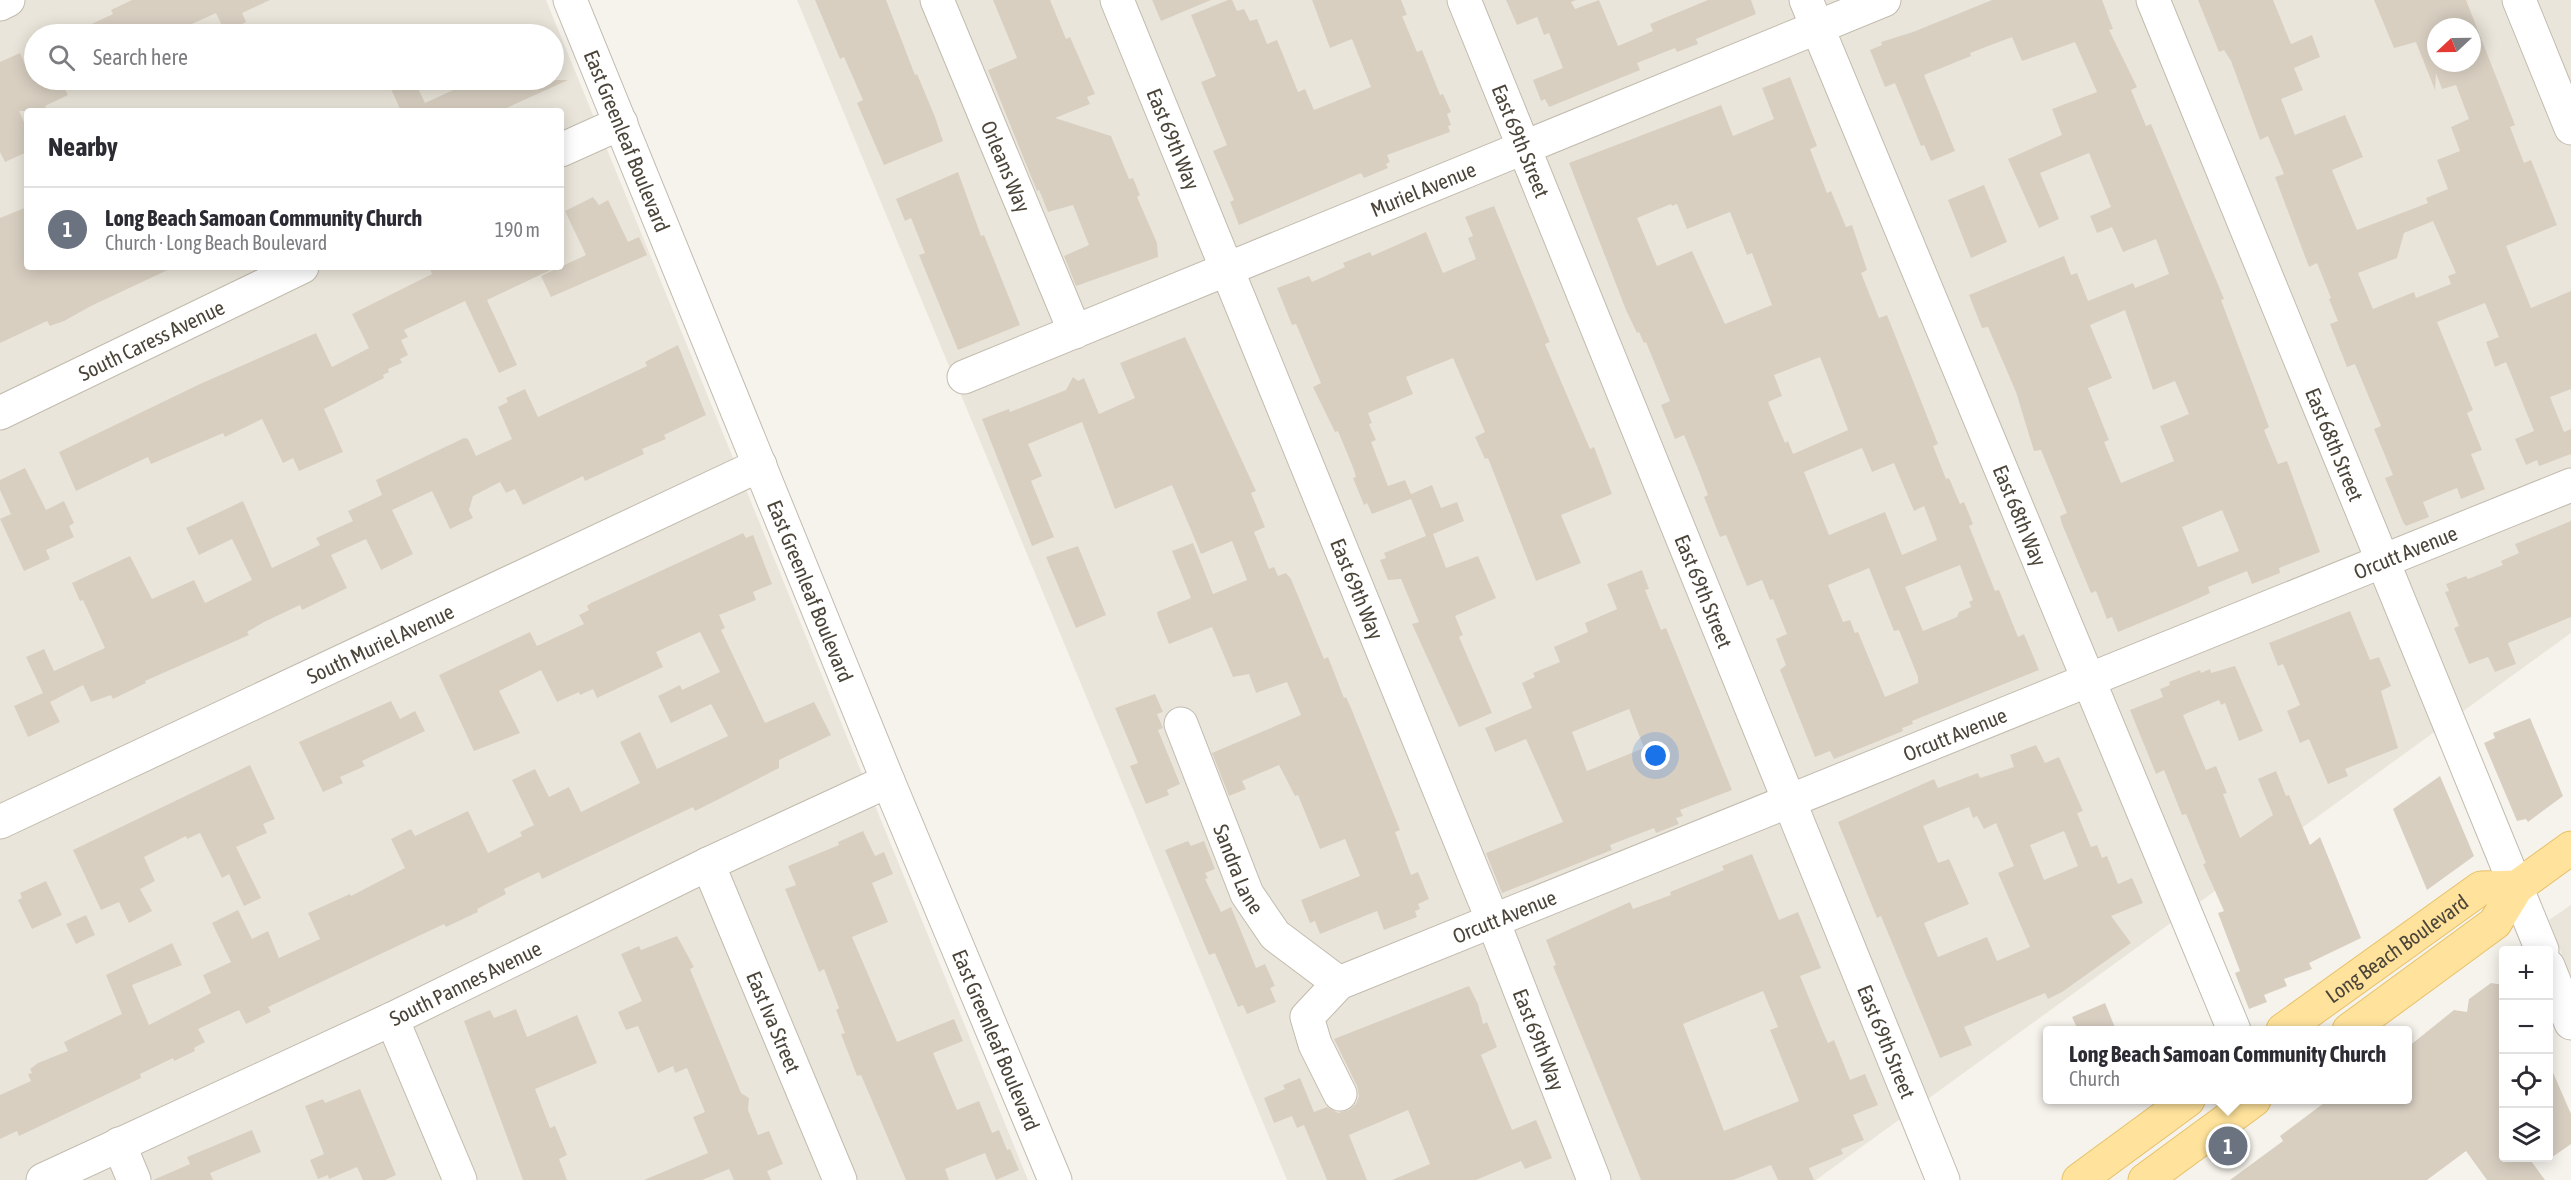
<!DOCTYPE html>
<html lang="en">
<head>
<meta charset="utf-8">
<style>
  body { margin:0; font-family:"Asap Condensed",sans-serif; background:#f2f2f3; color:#2b2b33 }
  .controls { position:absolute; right:18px; bottom:18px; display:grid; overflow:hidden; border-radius:6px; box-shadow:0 3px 15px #0003 }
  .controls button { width:54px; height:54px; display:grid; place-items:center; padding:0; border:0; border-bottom:2px solid #e1e1e2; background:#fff; color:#2b2b33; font:30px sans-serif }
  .compass { position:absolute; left:2427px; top:18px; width:54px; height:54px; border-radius:50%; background:#fff; box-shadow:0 3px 15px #0003; rotate:248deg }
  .you { position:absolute; left:1656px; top:756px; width:21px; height:21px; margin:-15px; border:4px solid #fff; border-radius:50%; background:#1a73e8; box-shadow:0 0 0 9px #1a73e833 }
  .badge { display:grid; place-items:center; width:39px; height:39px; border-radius:50%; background:#b45309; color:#fff; font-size:20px; font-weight:700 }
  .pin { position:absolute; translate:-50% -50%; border:3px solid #fff; box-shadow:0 2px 6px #0006 }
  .popup { position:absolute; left:2043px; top:1026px; width:369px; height:78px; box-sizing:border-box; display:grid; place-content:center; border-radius:6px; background:#fff; filter:drop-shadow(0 2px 4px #0005); font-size:20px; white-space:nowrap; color:#7c7c81 }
  .popup b { font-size:22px; color:#2b2b33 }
  .popup::after { content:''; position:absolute; left:50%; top:100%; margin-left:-12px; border:12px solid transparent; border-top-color:#fff }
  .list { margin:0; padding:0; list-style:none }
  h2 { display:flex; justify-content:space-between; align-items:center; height:78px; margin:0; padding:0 24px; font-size:26px }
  h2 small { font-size:20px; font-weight:400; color:#7c7c81 }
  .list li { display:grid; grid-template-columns:39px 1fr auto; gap:18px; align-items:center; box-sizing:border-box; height:84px; padding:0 24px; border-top:2px solid #e1e1e2 }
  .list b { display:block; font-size:22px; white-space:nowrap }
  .list p { margin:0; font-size:20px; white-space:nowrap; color:#7c7c81 }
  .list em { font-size:20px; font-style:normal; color:#7c7c81 }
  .icon { flex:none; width:33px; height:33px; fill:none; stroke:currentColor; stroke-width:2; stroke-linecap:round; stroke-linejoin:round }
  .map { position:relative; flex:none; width:2571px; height:1180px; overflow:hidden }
  .search { position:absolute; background:#fff; box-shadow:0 3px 15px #0003; left:24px; top:24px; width:540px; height:66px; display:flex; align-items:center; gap:15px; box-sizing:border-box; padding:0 21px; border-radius:33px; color:#7c7c81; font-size:22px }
  .panel { position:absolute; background:#fff; box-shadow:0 3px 15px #0003; left:24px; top:108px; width:540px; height:162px; border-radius:6px }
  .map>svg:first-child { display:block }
  .residential { fill:#eae5da; fill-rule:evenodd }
  .building { fill:#d8cfc1; fill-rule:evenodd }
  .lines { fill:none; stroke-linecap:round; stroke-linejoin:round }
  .minor-casing { stroke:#c2bbae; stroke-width:35 }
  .major-casing { stroke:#e6c16a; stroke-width:35 }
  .minor { stroke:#fff; stroke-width:33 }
  .major { stroke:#ffe39c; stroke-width:33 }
  .labels { text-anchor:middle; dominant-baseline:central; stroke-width:6; stroke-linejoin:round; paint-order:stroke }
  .street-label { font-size:21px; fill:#4b4439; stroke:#fff }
</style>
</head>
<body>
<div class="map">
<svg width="2571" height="1180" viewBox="0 0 2571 1180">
  <rect width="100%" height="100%" fill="#f6f3ec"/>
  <path class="residential" d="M0,0H546L1028,1180H0ZM34,34H554V80H34ZM27,111H561V267H27Z
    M797,0H2571V633L1816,1180H1287ZM2436,27H2472V63H2436Z
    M2571,905V979L2549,920Z"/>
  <path class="building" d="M132,0H270L242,13L246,22L225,32L216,13L170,34H70L113,14L111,10Z
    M815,0H886L915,75L917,74L935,117L943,141L884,165L857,103L863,100L844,57L840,59Z
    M993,0H1050L1066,39L1070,37L1095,94L1087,97L1090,104L1055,118L1111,136L1129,179L1133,178L1140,195L1137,197L1157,243L1158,257L1076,286L1064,256L1089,245L1073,205L1048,212L1039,190L1037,191L988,70L1017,58Z
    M1152,0H1211L1161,21Z
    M1228,0H1232L1237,11L1244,9L1250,21L1257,19L1267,44L1277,40L1298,92L1305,89L1314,110L1371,87L1352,39L1330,48L1312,0H1401L1407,15L1402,16L1417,52L1422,50L1440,95L1443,94L1451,112L1447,114L1451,125L1448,126L1450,132L1387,155L1390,162L1386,164L1388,168L1364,178L1361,173L1239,225L1230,202L1234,200L1213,151L1227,145L1201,82L1216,76L1191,15Z
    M1506,0H1576L1571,2L1575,9L1599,0L1618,46L1653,31L1650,24L1708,0H1751L1756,14L1696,39L1698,44L1677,52L1675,48L1637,63L1640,70L1549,107L1545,99L1541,101L1533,80L1563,68L1549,33L1544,35L1537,17L1517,25Z
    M1992,0H2102L2113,29L2109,30L2137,87L2131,90L2146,126L2151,124L2224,299L2221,300L2269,427L2264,430L2278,464L2287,461L2320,552L2279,568L2280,573L2252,584L2247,571L2208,587L2210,593L2186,604L2118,632L2112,617L2107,619L2096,591L2091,593L2062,524L2060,516L2067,513L2041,450L2034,451L2016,392L1988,327L1982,328L1969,295L2064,256L2071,275L2077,273L2088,301L2133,283L2135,288L2169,274L2156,239L2123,252L2112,227L2097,233L2090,216L2111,207L2089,153L2040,173L2059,219L2039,228L2008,159L2062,135L2052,109L2097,92L2075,42L2022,61L2012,37L1970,53L1971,56L1924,75L1955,151L1931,161L1924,145L1921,146L1895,83L1885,87L1870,50L1882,45L1881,42L1913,32ZM2125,310L2153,390L2175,381L2189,414L2160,426L2174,461L2121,483L2104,442L2109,440L2088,388L2112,378L2090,325ZM2222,510L2239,551L2198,567L2182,527Z
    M2198,0H2273L2291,44L2312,35L2320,57L2294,68L2303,90L2281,99L2295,135L2345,115L2363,157L2332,170L2357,230L2428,203L2426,198L2448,189L2437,160L2460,151L2451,127L2469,119L2456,85L2442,89L2436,73L2435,90L2416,42L2394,48L2374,0H2466L2515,125L2510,127L2524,163L2531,160L2557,225L2506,246L2531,308L2571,291V389L2550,397L2564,432L2571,429V454L2539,466L2537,460L2526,465L2515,439L2534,431L2506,362L2495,367L2486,342L2499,337L2485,303L2437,322L2473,410L2467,413L2482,450L2471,454L2485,489L2461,499L2457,488L2423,502L2429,517L2406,526L2403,522L2385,478L2393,475L2374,429L2381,426L2355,364L2347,367L2330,324L2338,321L2329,299L2331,298L2317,263L2309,267L2275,177L2284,174L2268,136L2260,140L2231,61L2224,50L2219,52ZM2436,27H2472V63H2436ZM2433,221L2456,273L2448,276L2451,284L2416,298L2414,292L2373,309L2358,273L2397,258L2404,233Z
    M20,53L32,80H60L68,95L45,106L47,111H19L27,129V152L5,162L0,152V62Z
    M1790,77L1817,146L1810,149L1827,193L1831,191L1846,227L1852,225L1867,270L1861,273L1879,318L1887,315L1938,444L1933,446L1946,479L1949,478L1960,504L1964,502L1973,524L1969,526L1995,591L1999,590L2018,637L2024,634L2039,670L1912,721L1913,724L1902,728L1903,731L1834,759L1830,751L1815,757L1780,670L1786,665L1776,639L1787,634L1773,599L1770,600L1762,580L1747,586L1726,535L1720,537L1704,497L1708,495L1698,469L1684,435L1675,439L1661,405L1670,401L1646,342L1644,343L1639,332L1637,333L1626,310L1569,163L1721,105L1733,136L1774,119L1762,88ZM1671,204L1672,206L1677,204L1687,229L1730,212L1747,255L1752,253L1772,305L1725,324L1692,251L1657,266L1637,218ZM1820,357L1848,430L1793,454L1788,441L1785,443L1768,402L1782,396L1774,375ZM1862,448L1872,472L1894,463L1914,511L1924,506L1937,540L1902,555L1885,512L1829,535L1804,472ZM1960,565L1973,600L1969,602L1971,607L1959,612L1957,617L1923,631L1905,587ZM1869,568L1894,631L1899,630L1918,677V683L1885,697L1858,632L1855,633L1850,620L1843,622L1828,585Z
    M387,80H414L425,103L464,85L466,88L483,80H568L500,111H401Z
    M958,172L981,236L984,235L1020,325L958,350L919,255L925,253L911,218L905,221L896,199Z
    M1984,185L2007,242L1971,258L1948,200Z
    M593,197L599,205L608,200L628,242L639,237L647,255L551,297L541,276L586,255L565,211Z
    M1494,206L1546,333L1550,342L1545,344L1590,449L1594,447L1612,494L1561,515L1581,563L1536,581L1488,458L1485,459L1475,437L1485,432L1453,358L1406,377L1413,394L1368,413L1372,423L1369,424L1376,440L1371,442L1388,486L1405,480L1411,494L1432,485L1441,508L1457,502L1464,521L1433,534L1446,568L1478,556L1496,598L1455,616L1463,635L1459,637L1492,713L1459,727L1412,624L1419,622L1401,579L1388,580L1380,560L1386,558L1384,553L1426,536L1411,499L1372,514L1367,503L1364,505L1353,478L1356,477L1354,470L1338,431L1335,432L1313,387L1321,383L1296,324L1292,325L1277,288L1309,276L1312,282L1345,267L1343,263L1370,252L1372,256L1426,232L1443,273L1476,259L1468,238L1473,236L1465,217Z
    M27,207V267H174L91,306L64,321L50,326L47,321L0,343V218Z
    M429,267H557L487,300L517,365L499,373L465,301L404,330L408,337L401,340L408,355L400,359L402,363L388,369L389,372L383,375L384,378L324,409L343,452L299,471L293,458L283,463L262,419L225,437L223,433L151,464L148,457L76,491L59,452L200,384L316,333L332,367L369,348L352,314L432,274Z
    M1185,337L1256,491L1251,493L1265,527L1254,532L1269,569L1274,567L1278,576L1286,573L1291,579L1324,659L1328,657L1344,698L1346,697L1351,708L1400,830L1395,832L1411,875L1418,872L1429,899L1418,904L1420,909L1415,911L1417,917L1384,930L1377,911L1320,934L1315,921L1310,923L1301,900L1360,876L1345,839L1320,849L1298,795L1295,796L1279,765L1242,781L1246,789L1229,796L1212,753L1301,715L1287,682L1256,693L1249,674L1233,677L1212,627L1169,644L1158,617L1157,612L1191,598L1172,551L1193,543L1213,594L1247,580L1232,541L1201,554L1172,485L1115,509L1082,422L1028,444L1042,476L1031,481L1054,537L1032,546L982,419L1009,409L1010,412L1066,390L1073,377L1078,381L1084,378L1099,414L1135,398L1120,363Z
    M678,345L706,415L664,435L666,439L642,449L644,454L585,481L583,476L523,505L515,489L506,493L500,482L473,496L469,510L473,518L450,529L432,491L392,510L413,554L381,570L366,539L331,555L347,588L302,610L300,605L264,622L247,632L249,635L145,681L146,683L113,699L111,695L91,702L83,685L50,702L60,722L28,737L14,706L43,693L26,657L44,649L54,671L105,648L83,600L80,601L72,583L130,556L152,599L194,580L205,603L252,580L232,539L199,555L186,528L243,501L272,568L320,545L316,538L353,521L348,511L382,495L376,480L464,438L468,439L476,456L512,439L498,407L508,402L506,398L525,389L538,417L647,366L645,362Z
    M25,468L46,510L64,501L74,523L69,526L74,537L46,550L50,559L24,571L0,519L11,514L0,490V480Z
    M2571,521V617L2508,643L2516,664L2495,672L2488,657L2469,664L2454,628L2459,626L2445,592L2449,591L2446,584L2466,576L2468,579L2503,565L2501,561L2519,553L2515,544Z
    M743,533L746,538L753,535L772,584L753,592L756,600L719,615L725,628L721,630L765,723L814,702L831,735L779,760V768L725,796L695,811L693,807L542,879L539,872L504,889L506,894L477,909L478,912L446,927L444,924L300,992L268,1007L271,1012L246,1024L239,1010L198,1029L205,1042L194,1048L195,1051L174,1061L173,1058L140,1074L141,1078L19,1136L17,1131L0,1139V1095L31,1081L28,1074L32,1073L30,1069L38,1063L68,1051L64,1042L122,1014L106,975L172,943L182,965L132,985L149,1025L211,993L203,975L231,962L212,923L238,910L252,939L268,931L279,958L320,939L308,913L350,894L351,896L405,868L391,839L411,829L415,836L468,811L488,853L522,836L520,832L534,825L512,780L535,769L549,797L569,787L581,812L640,783L620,742L640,732L657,769L728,736L711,704L671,723L658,696L680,685L682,690L720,672L700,632L656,652L663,667L597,698L593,689L580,695L579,692L557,702L541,670L499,691L520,733L474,751L439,675L530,632L537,646L584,624L579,615L589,610L587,606L591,603Z
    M1078,546L1106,615L1076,628L1046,557Z
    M1642,570L1649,589L1645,590L1661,630L1666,628L1732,790L1680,810L1683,816L1676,818L1679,824L1656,833L1654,828L1610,845L1612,850L1502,893L1486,853L1563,822L1526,739L1495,752L1485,728L1532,708L1522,683L1535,677L1533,673L1560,662L1554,647L1588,632L1585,623L1617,609L1607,584ZM1629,709L1644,748L1587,771L1572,732Z
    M2350,611L2370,660L2379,657L2391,686L2381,691L2398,748L2345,769L2348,776L2328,784L2309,739L2300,743L2287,711L2300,705L2283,664L2278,666L2269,643Z
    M2235,666L2263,731L2239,741L2225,703L2221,705L2219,700L2183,715L2206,770L2216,766L2227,793L2223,794L2240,838L2273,815L2258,779L2276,771L2286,796L2289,795L2310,845L2320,837L2361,938L2309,963L2312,969L2284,979L2287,986L2264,995L2267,1002L2249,1009L2235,973L2240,971L2218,913L2224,911L2203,864L2206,863L2186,814L2182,815L2164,770L2156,774L2130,710L2163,697L2160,689L2170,685L2169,682L2200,670L2201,673L2210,669L2211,673Z
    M1155,694L1163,712L1157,714L1163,728L1158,730L1180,784L1167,790L1169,795L1146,804L1130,766L1138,763L1115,708Z
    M391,701L400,719L415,711L425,731L362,761L365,766L340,777L343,783L323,792L299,742Z
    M2530,718L2563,796L2528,822L2526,819L2517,821L2484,743L2495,738L2493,733Z
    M2036,745L2045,763L2059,757L2083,811L2077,813L2091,847L2097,845L2102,858L2107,856L2118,884L2132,878L2143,903L2111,916L2131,943L2062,992L2048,999L2045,993L1964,1027L1972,1045L1940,1058L1881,916L1877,918L1838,822L1934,779L1938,788L1978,773L1980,778L2014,767L2010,755ZM1969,807L1973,818L1977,816L1984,829L1996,823L2014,866L1998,873L2030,947L1997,961L1987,937L1938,957L1924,923L1969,904L1949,859L1938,863L1923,826ZM2064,831L2078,866L2044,880L2030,845Z
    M250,765L275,819L263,824L267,833L236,847L261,898L244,906L229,874L222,878L200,833L187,839L186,836L144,857L155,881L140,889L152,911L129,923L119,902L101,910L73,850Z
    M2440,776L2474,856L2427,890L2393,809Z
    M863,831L875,856L884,852L893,874L872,883L888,922L852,937L897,1042L954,1019L963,1041L933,1053L957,1110L979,1101L992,1133L999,1130L1007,1150L1010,1149L1019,1170L996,1180L985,1153L945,1169L949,1180H906L861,1075L857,1076L841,1034L845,1033L836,1010L839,1008L824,969L819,972L785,889L796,885L788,866L839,845L838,842Z
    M1188,841L1191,846L1204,841L1215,869L1205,873L1208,878L1205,879L1221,912L1231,907L1256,968L1265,964L1275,986L1270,988L1276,1002L1247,1014L1243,1005L1238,1007L1215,953L1209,955L1165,850Z
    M1752,854L1779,920L1798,912L1821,968L1800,976L1823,1032L1828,1043L1834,1040L1850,1080L1865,1074L1878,1105L1853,1115L1864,1140L1841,1149L1843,1154L1809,1168L1814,1180H1778L1771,1165L1733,1180H1641L1553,966L1556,965L1546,940L1630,902L1633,909L1671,895L1670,892L1724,870L1722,866ZM1763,991L1778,1027L1770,1030L1799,1101L1724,1131L1683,1024Z
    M46,881L62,915L32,929L18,900L22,898L20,893Z
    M86,915L95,935L76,944L66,924Z
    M677,936L694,967L690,969L741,1093L749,1098L748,1110L758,1135L769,1131L783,1164L767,1171L771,1180H734L729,1169L702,1180H644L708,1153L693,1117L705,1112L687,1068L675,1073L673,1066L658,1073L638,1026L626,1030L618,1012L642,1001L621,954L639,946L641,950Z
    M2491,983L2504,985V1158H2529L2545,1180H2487L2466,1151L2427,1180H2230L2283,1141L2280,1136L2328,1100H2408V1047L2454,1010L2467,1012L2469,999Z
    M1469,986L1478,1004L1483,1024L1487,1022L1497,1047L1481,1055L1512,1130L1536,1120L1552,1158L1525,1169L1521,1161L1476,1180H1392L1430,1164L1408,1110L1349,1135L1367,1180H1327L1304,1125L1297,1128L1292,1116L1274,1123L1264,1098L1285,1089L1283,1085L1300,1078L1314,1112L1327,1107L1338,1113L1349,1110L1356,1104L1359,1096L1357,1086L1334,1039Z
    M2105,1003L2116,1030H2078L2072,1017Z
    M516,1009L527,1037L577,1015L597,1063L535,1089L550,1128L555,1126L567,1155L559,1159L567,1180H523L464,1021L490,1010L494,1018Z
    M2548,1061L2571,1114V1144L2548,1160Z
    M360,1089L396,1175L385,1180H363L357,1167L329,1179L328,1175L318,1179L310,1160L324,1154L305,1106L323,1099L325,1103Z
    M252,1130L261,1152L210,1173L213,1180H153L190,1164L187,1157Z"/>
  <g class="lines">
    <g class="minor-casing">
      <g id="minor">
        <path id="s1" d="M570,0L888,781L1055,1180"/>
        <path id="s2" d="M937,0L1075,332"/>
        <path id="s3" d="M1117,0L1493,921L1594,1180"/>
        <path id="s4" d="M1464,0L1943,1180"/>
        <path id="s5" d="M1806,0L2234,1030"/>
        <path id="s6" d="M2153,0L2542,950"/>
        <path d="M2519,0L2571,128"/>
        <path d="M0,4L8,0"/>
        <path d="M561,150L621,123"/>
        <path id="s7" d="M964,377L1884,0"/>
        <path id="s8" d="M0,413L302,267"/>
        <path id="s9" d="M1181,724L1247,894L1275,935L1339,983"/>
        <path id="s10" d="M0,822L760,465"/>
        <path id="s11" d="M708,864L840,1180"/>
        <path d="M2548,966L2571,1023"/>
        <path d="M392,1019L460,1180"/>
        <path id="s12" d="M1340,1094L1315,1044L1307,1017L1339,983L2571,485"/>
        <path d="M119,1144L134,1180"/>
        <path id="s13" d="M43,1180L392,1019L708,864L888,781"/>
      </g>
    </g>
    <g class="major-casing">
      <g id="major">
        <path id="s14" d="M2283,1030L2481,888L2517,887"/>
        <path d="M2349,1030L2495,923L2517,887L2571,848"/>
        <path d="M2079,1180L2188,1100"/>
        <path d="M2145,1180L2254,1100"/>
      </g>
    </g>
    <use href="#minor" class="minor"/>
    <use href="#major" class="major"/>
  </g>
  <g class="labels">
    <g class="street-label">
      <text stroke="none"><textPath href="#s3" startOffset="150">East 69th Way</textPath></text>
      <text stroke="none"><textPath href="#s1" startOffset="152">East Greenleaf Boulevard</textPath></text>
      <text stroke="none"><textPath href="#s4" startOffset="152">East 69th Street</textPath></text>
      <text stroke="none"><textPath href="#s2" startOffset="180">Orleans Way</textPath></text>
      <text stroke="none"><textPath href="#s7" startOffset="496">Muriel Avenue</textPath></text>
      <text stroke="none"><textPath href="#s8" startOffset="168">South Caress Avenue</textPath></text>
      <text stroke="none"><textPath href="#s6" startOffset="480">East 68th Street</textPath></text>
      <text stroke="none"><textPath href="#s5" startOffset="558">East 68th Way</textPath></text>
      <text stroke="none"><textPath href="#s12" startOffset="1281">Orcutt Avenue</textPath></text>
      <text stroke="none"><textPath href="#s3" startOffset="636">East 69th Way</textPath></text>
      <text stroke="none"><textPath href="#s1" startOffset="638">East Greenleaf Boulevard</textPath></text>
      <text stroke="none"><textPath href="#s4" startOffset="638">East 69th Street</textPath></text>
      <text stroke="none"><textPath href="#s10" startOffset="420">South Muriel Avenue</textPath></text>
      <text stroke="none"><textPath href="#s12" startOffset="795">Orcutt Avenue</textPath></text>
      <text stroke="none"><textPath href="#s9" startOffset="156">Sandra Lane</textPath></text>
      <text stroke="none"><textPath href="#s12" startOffset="309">Orcutt Avenue</textPath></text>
      <text stroke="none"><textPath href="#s14" startOffset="140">Long Beach Boulevard</textPath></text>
      <text stroke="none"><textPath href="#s13" startOffset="466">South Pannes Avenue</textPath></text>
      <text stroke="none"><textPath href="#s11" startOffset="171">East Iva Street</textPath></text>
      <text stroke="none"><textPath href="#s1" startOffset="1124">East Greenleaf Boulevard</textPath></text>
      <text stroke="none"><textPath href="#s3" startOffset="1122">East 69th Way</textPath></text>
      <text stroke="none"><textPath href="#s4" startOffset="1124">East 69th Street</textPath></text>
    </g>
  </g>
</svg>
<div class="controls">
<button>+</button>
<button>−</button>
<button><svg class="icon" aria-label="locate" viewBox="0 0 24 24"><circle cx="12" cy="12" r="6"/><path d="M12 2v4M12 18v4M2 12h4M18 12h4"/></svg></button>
<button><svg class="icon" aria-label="layers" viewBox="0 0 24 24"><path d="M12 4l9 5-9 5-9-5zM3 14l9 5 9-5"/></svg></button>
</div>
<svg class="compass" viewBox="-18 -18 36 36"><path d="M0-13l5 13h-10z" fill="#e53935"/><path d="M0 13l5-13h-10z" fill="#7c7c81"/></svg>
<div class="you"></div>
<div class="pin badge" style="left:2228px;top:1146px;background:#6b7280">1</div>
<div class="popup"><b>Long Beach Samoan Community Church</b>Church</div>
<div class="search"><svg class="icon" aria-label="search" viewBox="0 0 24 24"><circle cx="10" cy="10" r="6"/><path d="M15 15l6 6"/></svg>Search here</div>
<section class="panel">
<h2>Nearby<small></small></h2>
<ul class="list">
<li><span class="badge" style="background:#6b7280">1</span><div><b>Long Beach Samoan Community Church</b><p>Church · Long Beach Boulevard</p></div><em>190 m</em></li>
</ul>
</section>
</div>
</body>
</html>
